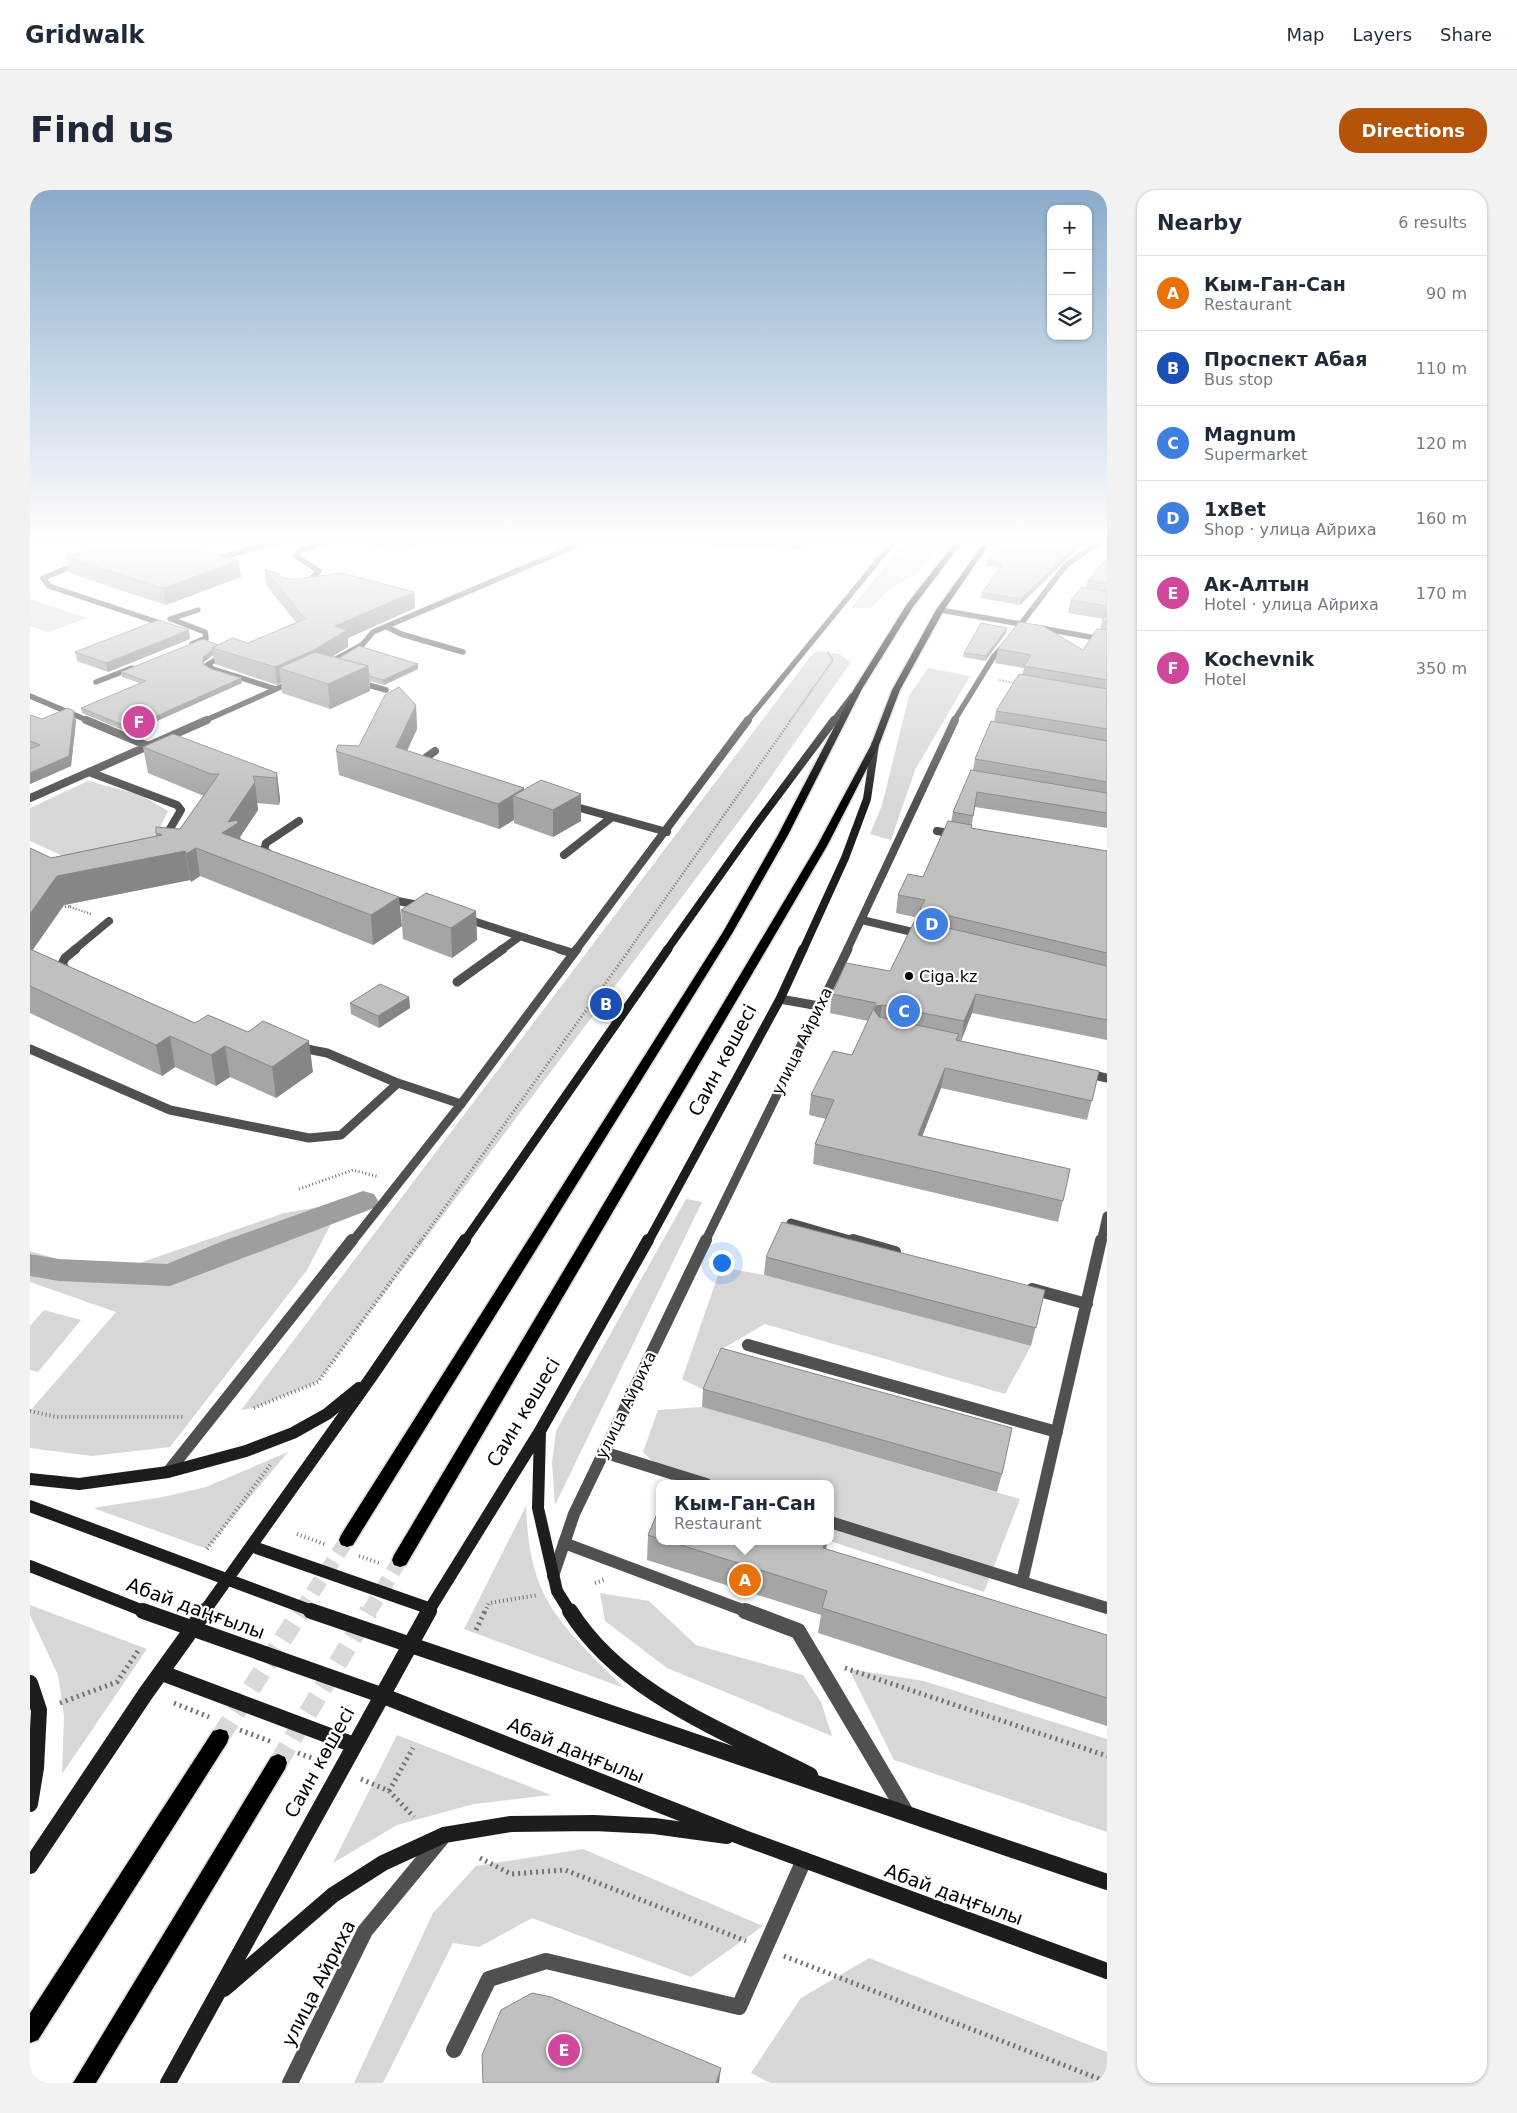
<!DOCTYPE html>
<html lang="en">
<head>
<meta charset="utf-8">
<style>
  body { margin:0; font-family:"DejaVu Sans",sans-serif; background:#f2f2f3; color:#1f2937 }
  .controls { position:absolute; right:15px; top:15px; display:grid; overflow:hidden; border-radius:10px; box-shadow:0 1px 4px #0004 }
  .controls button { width:45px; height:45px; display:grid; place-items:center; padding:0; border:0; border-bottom:1px solid #e0e1e3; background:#fff; color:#1f2937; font:25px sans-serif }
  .you { position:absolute; left:691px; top:1072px; width:18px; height:18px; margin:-12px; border:4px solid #fff; border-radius:50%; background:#1a73e8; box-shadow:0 0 0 8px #1a73e833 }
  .badge { display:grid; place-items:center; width:32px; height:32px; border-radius:50%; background:#b45309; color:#fff; font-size:16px; font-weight:700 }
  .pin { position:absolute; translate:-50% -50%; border:2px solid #fff; box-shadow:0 1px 5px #0006 }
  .popup { position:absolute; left:626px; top:1290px; width:178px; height:65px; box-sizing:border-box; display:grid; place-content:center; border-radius:10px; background:#fff; filter:drop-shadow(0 1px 4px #0005); font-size:16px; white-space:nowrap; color:#747a83 }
  .popup b { font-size:19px; color:#1f2937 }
  .popup::after { content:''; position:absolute; left:50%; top:100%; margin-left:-10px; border:10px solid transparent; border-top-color:#fff }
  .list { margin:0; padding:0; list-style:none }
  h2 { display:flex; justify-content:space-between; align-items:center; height:65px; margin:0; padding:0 20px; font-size:21px }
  h2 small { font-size:16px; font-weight:400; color:#747a83 }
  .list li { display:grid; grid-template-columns:32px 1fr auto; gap:15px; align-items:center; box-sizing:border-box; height:75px; padding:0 20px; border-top:1px solid #e0e1e3 }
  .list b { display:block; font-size:19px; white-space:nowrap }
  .list p { margin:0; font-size:16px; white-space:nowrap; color:#747a83 }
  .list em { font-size:16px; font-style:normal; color:#747a83 }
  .icon { flex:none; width:28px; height:28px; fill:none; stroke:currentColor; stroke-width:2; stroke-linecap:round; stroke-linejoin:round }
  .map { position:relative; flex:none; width:1077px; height:1893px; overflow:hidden; border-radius:20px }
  header { display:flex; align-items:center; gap:30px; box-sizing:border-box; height:70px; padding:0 25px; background:#fff; border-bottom:1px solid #e0e1e3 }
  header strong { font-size:24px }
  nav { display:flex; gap:28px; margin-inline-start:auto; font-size:18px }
  .intro { display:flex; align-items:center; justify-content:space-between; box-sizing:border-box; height:120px; padding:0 30px }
  h1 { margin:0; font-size:35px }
  .button { padding:12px 22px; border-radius:20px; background:#b45309; color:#fff; font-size:18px; font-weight:700 }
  main { display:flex; gap:30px; padding:0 30px }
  aside { flex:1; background:#fff; border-radius:20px; box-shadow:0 1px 4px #0004 }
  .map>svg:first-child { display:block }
  .green { fill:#d7d7d7 }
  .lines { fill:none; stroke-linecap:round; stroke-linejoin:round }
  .canal { fill:#9e9e9e; fill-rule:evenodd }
  .primary-tunnel-far1 { stroke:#d9d9d9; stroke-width:15; stroke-dasharray:15 8; stroke-linecap:butt }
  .primary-tunnel { stroke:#d9d9d9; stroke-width:19; stroke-dasharray:19 10; stroke-linecap:butt }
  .primary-casing { stroke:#dbdbdb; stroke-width:3 }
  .path-far4 { stroke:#727272; stroke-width:2; stroke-dasharray:0.5 1; stroke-linecap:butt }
  .path-far3 { stroke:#727272; stroke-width:2.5; stroke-dasharray:1 2; stroke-linecap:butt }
  .path-far2 { stroke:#727272; stroke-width:3; stroke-dasharray:1 2.5; stroke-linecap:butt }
  .path-far1 { stroke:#727272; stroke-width:4; stroke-dasharray:1 3; stroke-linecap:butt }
  .path { stroke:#727272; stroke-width:5; stroke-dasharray:2 4; stroke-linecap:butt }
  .service-far4 { stroke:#505050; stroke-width:5.5 }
  .service-far3 { stroke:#505050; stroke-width:8 }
  .service-far2 { stroke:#505050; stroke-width:9 }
  .service-far1 { stroke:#505050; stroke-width:12 }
  .service { stroke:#505050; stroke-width:16 }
  .minor-far4 { stroke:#505050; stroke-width:5.5 }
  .minor-far3 { stroke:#505050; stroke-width:8 }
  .minor-far2 { stroke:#505050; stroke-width:9 }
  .minor-far1 { stroke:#505050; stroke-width:12 }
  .minor { stroke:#505050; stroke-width:16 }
  .secondary-far4 { stroke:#1d1d1d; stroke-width:5.5 }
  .secondary-far3 { stroke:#1d1d1d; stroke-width:8 }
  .secondary-far2 { stroke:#1d1d1d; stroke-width:9 }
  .secondary-far1 { stroke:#1d1d1d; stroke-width:12 }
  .secondary { stroke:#1d1d1d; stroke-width:16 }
  .primary { fill:#000; fill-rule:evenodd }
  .wall { fill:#a5a5a5 }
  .shaded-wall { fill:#868686 }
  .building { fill:#c0c0c0; stroke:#868686 }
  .poi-dot { fill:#000; stroke:#fff; stroke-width:2 }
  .labels { text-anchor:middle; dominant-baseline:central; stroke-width:4.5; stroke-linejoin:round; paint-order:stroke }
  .poi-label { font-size:16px; fill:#000; stroke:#fff; text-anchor:start }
  .street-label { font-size:16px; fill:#000; stroke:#fff }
  .near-street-label { font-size:19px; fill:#000; stroke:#fff }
</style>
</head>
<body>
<header>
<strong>Gridwalk</strong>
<nav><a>Map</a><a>Layers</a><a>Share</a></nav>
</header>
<div class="intro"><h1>Find us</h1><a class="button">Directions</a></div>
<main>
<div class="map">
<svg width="1077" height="1893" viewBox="0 0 1077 1893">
  <rect width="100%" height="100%" fill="#fff"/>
  <path class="green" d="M877,350H915L887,384L860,398L841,418H821Z
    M0,409L57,428L18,442L0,436Z
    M789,461L809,464L821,472L724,611L288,1192L224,1218L211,1220L783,463Z
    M898,478L940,486L885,580L861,650L840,644L852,615L879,506Z
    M58,591L111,605L138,621L119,660L44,671L0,651V618Z
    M656,1009L672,1012L525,1315L522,1273L526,1241Z
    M312,1013L277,1080L140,1257L62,1266L0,1258V1221L86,1122L0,1092V1061L78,1084L254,1023Z
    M691,1077L734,1085L1001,1156L975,1204L735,1134L687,1162L689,1176L678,1202L652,1189Z
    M14,1120L51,1130L8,1182L0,1180V1136Z
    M672,1217L990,1309L954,1402L800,1351V1294H646L613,1262L628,1220Z
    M258,1262L177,1359L63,1318L133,1307L176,1297Z
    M496,1316C497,1339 499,1364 507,1387C521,1431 563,1466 594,1498L434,1439Z
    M570,1403L619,1411L666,1455L773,1485L791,1512L802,1546L637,1478L575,1431Z
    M0,1415L117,1459L32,1584L34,1526L28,1485L0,1425Z
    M819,1479L894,1491L1077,1549V1642L864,1570Z
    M367,1545L521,1605L444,1614L367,1635L303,1673Z
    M553,1659L733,1736L661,1787L502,1728L449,1757L423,1753L353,1893H324L403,1723L446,1676Z
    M839,1768L1077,1862V1893H740L721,1883L771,1808Z"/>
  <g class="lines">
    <path class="canal" d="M333,1001L344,1004L348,1011L344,1018L140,1096L29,1091L0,1086V1064L29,1069L137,1074L193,1051Z"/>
    <path class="primary-tunnel-far1" d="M270,1422L317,1350
      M339,1422L370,1370"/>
    <path class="primary-tunnel" d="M190,1547L271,1421
      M248,1573L339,1421"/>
    <g class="primary-casing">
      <path id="primary" d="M927,350H934L883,417L832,499L758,645L703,742L323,1355L317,1357L311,1355L309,1350L311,1345L693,742L748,645L824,499L877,414Z
        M956,350H962L914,420L870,500L849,555L797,656L376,1375L370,1377L364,1375L362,1370L364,1365L787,656L841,555L862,500L906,420Z
        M190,1539L197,1541L199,1547L197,1553L8,1850L0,1853V1823L183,1541Z
        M248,1564L255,1567L257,1573L255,1579L66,1893H43L241,1567Z"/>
    </g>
    <path class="path-far4" d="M969,490L984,493
      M760,531L803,470L797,461"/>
    <path class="path-far3" d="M29,716L40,717L38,712
      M40,717L61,724
      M599,760L761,530"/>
    <path class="path-far2" d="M269,999L323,980L349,987
      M390,1052L600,759"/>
    <path class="path-far1" d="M224,1218L288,1192L391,1050
      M0,1221L27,1227H154
      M267,1344L297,1355
      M177,1359L241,1274
      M329,1366L349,1373
      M565,1393L574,1390
      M455,1422L459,1413L508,1405"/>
    <path class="path" d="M446,1440L455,1421
      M815,1478L1077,1566
      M30,1513L87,1492L110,1458
      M144,1513L179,1527
      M210,1540L242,1552
      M268,1563L293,1572
      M331,1589L359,1601L384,1627
      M359,1601L383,1558
      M450,1668L481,1684L535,1680L716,1751
      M754,1766L1077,1892"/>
    <path class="service-far4" d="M323,350L347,354L386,352
      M182,370L253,350
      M50,373L13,388L19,396L130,433
      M273,396L289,381L266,366L269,361L300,350
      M140,429L168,420
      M141,429L175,442L176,448L162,454
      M357,437L371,444L433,462
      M1005,437L1077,450
      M195,464L177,475L183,479L246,499
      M297,474L332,455L343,442L559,350
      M66,492L102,478
      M328,492L356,500
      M0,506L59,531
      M174,531L262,492"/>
    <path class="service-far3" d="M56,530L118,556
      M400,576L394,569L405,561
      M59,582L147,615L151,620L134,649
      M0,608L177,530
      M539,615L637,642
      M907,641L925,644
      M534,665L582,627
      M242,666L234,660L236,653L269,631
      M357,709L394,716
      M434,728L533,760
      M44,760L79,731
      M471,760L489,747"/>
    <path class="service-far2" d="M529,759L542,763
      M39,784L32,774L35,768L46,759
      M427,792L473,759
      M267,857L297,863L365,892L431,914
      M0,859L140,920L279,948L311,945L368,893
      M1055,883L1077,888
      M761,1033L827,1052
      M1071,1052L1077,1026"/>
    <path class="service-far1" d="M823,1050L865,1062
      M1071,1050L992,1392L1077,1418
      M1002,1099L1057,1114
      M718,1155L1027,1242
      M573,1262L676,1294
      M800,1332L992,1392
      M534,1353L718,1422"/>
    <path class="service" d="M715,1421L768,1441L875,1621
      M424,1860L459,1789L516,1771L709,1817L774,1670"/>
    <path class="minor-far4" d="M910,420L991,434
      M984,443L1036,375L1072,350
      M717,531L865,350
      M924,531L964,466L975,454"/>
    <path class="minor-far3" d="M832,730L891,744
      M546,760L718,530
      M817,760L925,530"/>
    <path class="minor-far2" d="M750,809L789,816
      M322,1052L431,914L547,759
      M675,1052L818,759"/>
    <path class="minor-far1" d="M138,1282L322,1050
      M523,1386L544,1324L676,1050"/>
    <path class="minor" d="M260,1893L335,1741L411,1649"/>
    <path class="secondary-far4" d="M803,531L822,506"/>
    <path class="secondary-far3" d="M637,760L725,636L804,530
      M773,760L815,668L837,609L845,555"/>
    <path class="secondary-far2" d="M434,1052L638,759
      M618,1052L750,809L773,759"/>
    <path class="secondary-far1" d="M510,1242L508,1318L527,1401L540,1422
      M0,1289L49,1294L138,1282L216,1261L263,1243L297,1224L329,1198
      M0,1316L285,1422
      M221,1356L401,1419
      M0,1376L116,1422
      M174,1422L340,1189L435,1050
      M398,1422L510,1241L618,1050"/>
    <path class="secondary" d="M113,1421L351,1505L714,1648L1077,1781
      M281,1421L1077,1692
      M540,1421C592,1504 696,1542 780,1585
      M132,1483L324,1555
      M0,1493L9,1520L6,1578L0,1614
      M0,1676L116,1503L175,1421
      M194,1799L303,1705L353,1673L414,1645L481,1634L564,1633L624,1636L697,1646
      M138,1893L399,1421"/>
    <use href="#primary" class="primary"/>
  </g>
  <path class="wall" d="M657,350H777L776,360L681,356Z
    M1056,350L990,415L951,408L952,403L970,378L956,376L957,371Z
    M36,367L211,387L136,415L39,383Z
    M1077,368V638L945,617L941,638L1077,661V850L942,823L931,851L1069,881L1057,930L911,898L892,946L1040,979L1028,1032L783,974L785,954L796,929L779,925L781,905L822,865L838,831L800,823L802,804L860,781L889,730V728L866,723L868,705L893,687L921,632L923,622L943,580L945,569L964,532L966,521L992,485L994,478L965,473L968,459L1053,460L1070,439L1073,429L1038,423L1041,410L1056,398L1058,390Z
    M235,380L252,388L384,402L385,418L318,448V457L302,466L309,468L388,474V479L354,495L340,491V501L300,519L252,503L251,493L247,495L185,474L183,465L174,472V474L181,479L211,488L212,493L100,543L52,523L51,518L110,493L92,487L91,482L188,455L218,453L266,432L236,395Z
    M976,443L955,471L933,467L934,463Z
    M160,449L78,482L47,471L45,462Z
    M386,515L387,539L377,561L494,598V599L551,604V631L523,647L484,633V630L469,639L309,585L306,561L329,556Z
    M0,525L12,529L46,531L41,576L0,594Z
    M113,557L247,583L250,610L249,615L227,613L228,620L210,647L211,649L372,736L343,755L170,686L161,692L160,690L34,715L2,760L165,833L283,882L246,908L200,887L186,896L145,877L132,886L0,823V658L21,668L126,646V643L150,639L174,606L118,583Z
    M371,720L446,721L447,750L422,768L373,749Z
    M379,807L380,818L349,838L321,824L320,813Z
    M736,1067L1015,1100L1001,1156L734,1085Z
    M673,1199L972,1284L967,1302L672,1217Z
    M630,1317V1351H797L796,1359L1077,1445V1536L788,1443L791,1425L617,1370L618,1345Z"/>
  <path class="shaded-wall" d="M1052,350H1056L990,415L991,409Z
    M209,371L211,387L136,415L133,398Z
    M384,402L385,418L318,448V457L286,476L249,478L251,493L247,495L245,477L305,436Z
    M977,438L976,443L955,471L956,466Z
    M159,440L160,449L78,482L76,473Z
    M183,460V465L174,472V479L173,467Z
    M388,474V479L354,495L353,490Z
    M338,476L340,501L300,519L298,494Z
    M211,488L212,493L100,543V538Z
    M386,515L387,539L367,582L366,557Z
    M44,521L46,531L41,576L0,594V583Z
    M247,583L250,610L249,615L246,588Z
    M225,592L228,620L210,647L212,661L196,671L192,643L198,632Z
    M494,598L495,610L483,606L484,630L469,639L468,614Z
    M551,604V631L523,647V620Z
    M166,658L170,686L161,692L156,664Z
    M155,661L160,690L34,715L0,764V724L27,686Z
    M369,707L372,736L343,755L341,725Z
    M446,721L447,750L422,768L421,738Z
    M946,804L942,823L931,851L934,831Z
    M379,807L380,818L349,838L348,826Z
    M852,815L849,834L844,820L846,816Z
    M140,846L145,877L132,886L126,855Z
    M279,851L283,882L246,908L242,877Z
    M195,856L200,887L186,896L181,865Z
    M915,878L911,898L885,965L888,945Z
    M795,1351H797L796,1361L793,1358Z
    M691,1878L689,1893H686Z"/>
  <path class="building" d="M88,350H137L209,371L133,398L36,367Z
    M972,350H1052L991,409L952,403L973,374L957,371Z
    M1077,368V394L1058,390Z
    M235,380L249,384L252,388L267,389L312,383L384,402L305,436L317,440L284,460L245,477L182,458L202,448L218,453L275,429Z
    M1052,397L1077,402V416L1041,410Z
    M1077,422V432L1072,431Z
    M128,430L159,440L76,473L45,462Z
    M989,432L1013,436L1053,460L1067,439L1077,440V490L994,476L1001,465L968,459Z
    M951,433L977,438L956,466L934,463Z
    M173,449L188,455L182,458L183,460L173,467V474L181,479L211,488L100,538L51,518L116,491L91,482Z
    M329,456L388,474L353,490L339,486L338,476L309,468Z
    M285,462L338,476L298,494L249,478Z
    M989,484L1077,499V539L966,521Z
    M369,497L386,515L366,557L494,598L468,614L306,561L308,555L329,556L355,505Z
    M38,518L44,521L39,566L0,583V559L10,555L0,551V525L12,529Z
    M961,531L1077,551V592L945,569Z
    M143,544L247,583L246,588L223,586L225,592L198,632L207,630L208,633L192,643L369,707L341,725L166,658L156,664L155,661L27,686L0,724V658L21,668L132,645L126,643V637L150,639L189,584H181L113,557Z
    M941,580L1077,603V623L947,602L943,626L923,622Z
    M511,590L551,604L523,620L483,606Z
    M918,631L942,635L941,638L1077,661V763L890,719L895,710L868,705L878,684L893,687Z
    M396,703L446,721L421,738L371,720Z
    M885,730L1077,776V830L946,804L934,831L852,815L846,816L844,820L849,827L929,844L926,850L1069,881L1062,911L915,878L888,945L1040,979L1033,1011L785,954L804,910L781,905L803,861L822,865L846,813L802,804L816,773L860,781Z
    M0,759L165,833L178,825L218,842L233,831L279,851L242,877L195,856L181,865L140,846L126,855L0,796Z
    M350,794L379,807L348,826L320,813Z
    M752,1032L1015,1100L1006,1138L736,1067Z
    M691,1158L982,1238L972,1284L673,1199Z
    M642,1289L658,1294H640Z
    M630,1317V1349L618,1345Z
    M638,1351H795L793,1358L1077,1445V1508L792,1418L797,1401Z
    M502,1803L521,1807L691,1878L686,1893H453L452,1865L471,1820Z"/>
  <linearGradient id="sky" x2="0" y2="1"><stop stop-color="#8aabca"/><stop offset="0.57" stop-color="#fff"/><stop offset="1" stop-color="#fff" stop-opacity="0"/></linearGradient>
  <rect width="1077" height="615" fill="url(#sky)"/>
  <circle class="poi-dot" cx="879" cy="786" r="5"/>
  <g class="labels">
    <g class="poi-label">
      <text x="889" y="786">Ciga.kz</text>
    </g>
    <g class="street-label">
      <text transform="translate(772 851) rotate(-64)">улица Айриха</text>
      <text transform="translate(596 1215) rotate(-64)">улица Айриха</text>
    </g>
    <g class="near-street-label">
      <text transform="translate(692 870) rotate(-62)">Саин көшесі</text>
      <text transform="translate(493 1222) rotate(-59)">Саин көшесі</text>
      <text transform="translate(166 1418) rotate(20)">Абай даңғылы</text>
      <text transform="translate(546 1560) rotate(22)">Абай даңғылы</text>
      <text transform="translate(289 1572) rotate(-61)">Саин көшесі</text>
      <text transform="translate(924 1704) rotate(20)">Абай даңғылы</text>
      <text transform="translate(288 1793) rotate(-63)">улица Айриха</text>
    </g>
  </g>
</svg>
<div class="controls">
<button>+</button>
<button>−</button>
<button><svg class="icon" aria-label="layers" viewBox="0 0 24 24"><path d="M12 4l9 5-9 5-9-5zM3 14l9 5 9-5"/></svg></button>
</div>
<div class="you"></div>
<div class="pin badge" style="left:715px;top:1390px;background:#e8710a">A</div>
<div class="popup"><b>Кым-Ган-Сан</b>Restaurant</div>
<div class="pin badge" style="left:576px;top:814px;background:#1a4fb4">B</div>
<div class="pin badge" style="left:874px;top:821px;background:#3f7fe0">C</div>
<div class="pin badge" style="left:902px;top:734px;background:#3f7fe0">D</div>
<div class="pin badge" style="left:534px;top:1860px;background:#d1479c">E</div>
<div class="pin badge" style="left:109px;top:532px;background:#d1479c">F</div>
</div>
<aside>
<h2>Nearby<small>6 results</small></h2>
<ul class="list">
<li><span class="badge" style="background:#e8710a">A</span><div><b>Кым-Ган-Сан</b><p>Restaurant</p></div><em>90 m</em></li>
<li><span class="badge" style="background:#1a4fb4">B</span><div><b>Проспект Абая</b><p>Bus stop</p></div><em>110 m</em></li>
<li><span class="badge" style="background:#3f7fe0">C</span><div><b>Magnum</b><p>Supermarket</p></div><em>120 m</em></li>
<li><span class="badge" style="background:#3f7fe0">D</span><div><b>1xBet</b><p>Shop · улица Айриха</p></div><em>160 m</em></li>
<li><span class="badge" style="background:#d1479c">E</span><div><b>Ак-Алтын</b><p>Hotel · улица Айриха</p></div><em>170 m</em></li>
<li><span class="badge" style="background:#d1479c">F</span><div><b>Kochevnik</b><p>Hotel</p></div><em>350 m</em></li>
</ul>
</aside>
</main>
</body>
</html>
